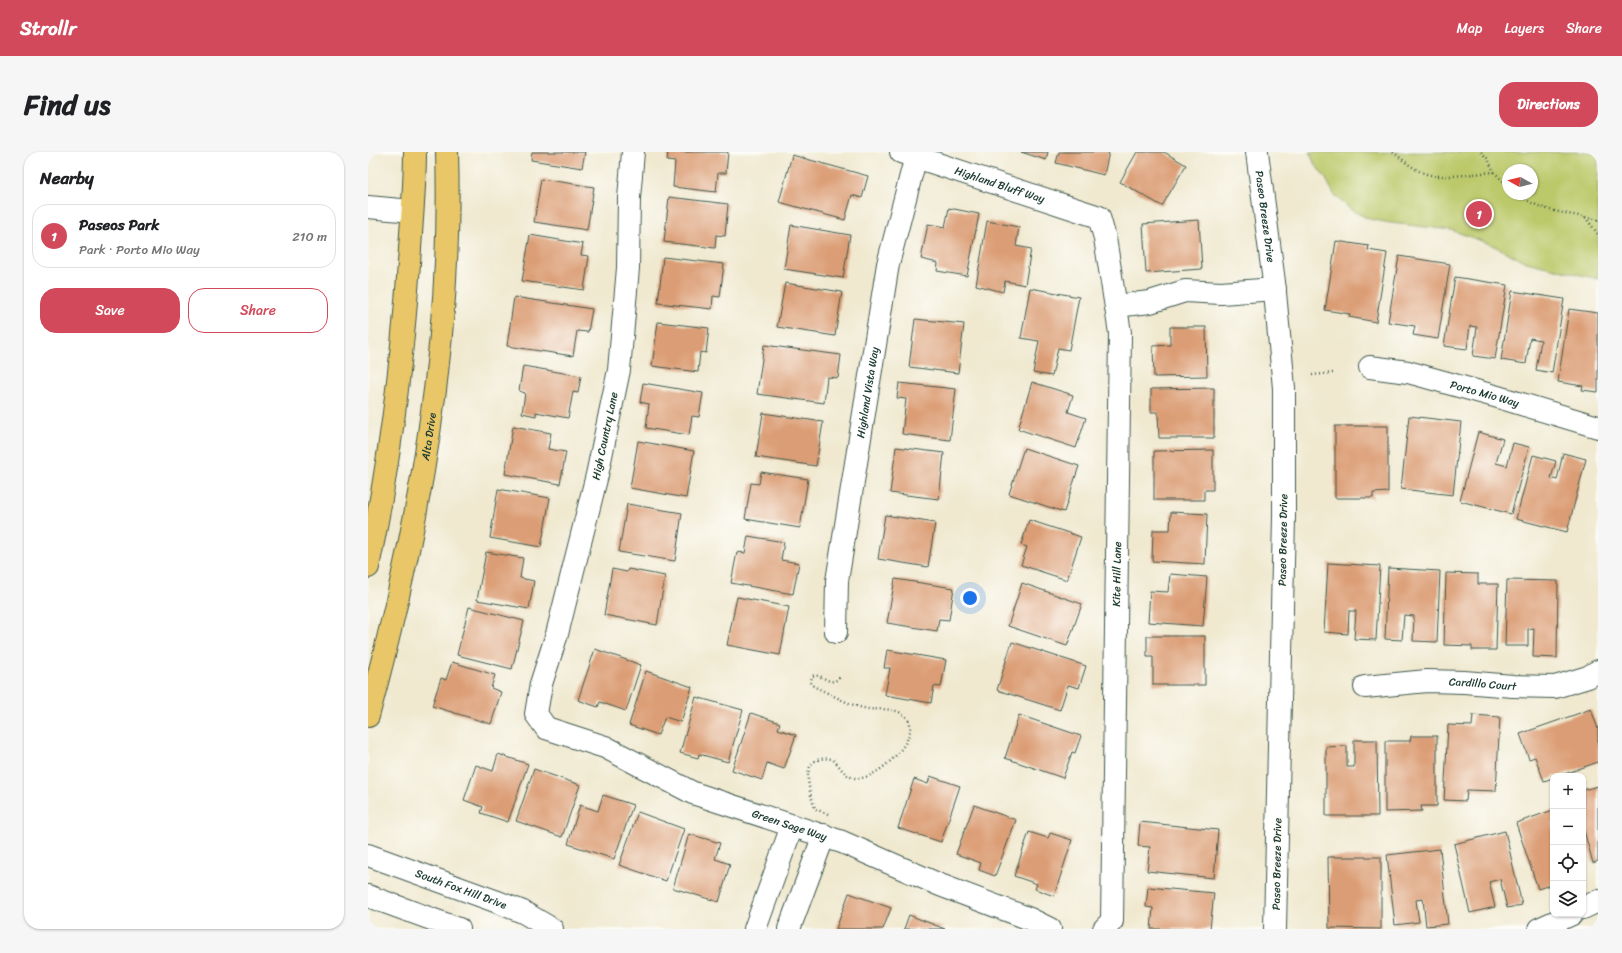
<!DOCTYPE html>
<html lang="en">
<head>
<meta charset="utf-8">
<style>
  body { margin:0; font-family:Sriracha,sans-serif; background:#f6f6f6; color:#202124 }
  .controls { position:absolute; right:12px; bottom:12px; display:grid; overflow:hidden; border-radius:8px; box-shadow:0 1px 3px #0004 }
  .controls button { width:36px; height:36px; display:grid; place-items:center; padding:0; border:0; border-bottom:1px solid #e0e0e0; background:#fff; color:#202124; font:20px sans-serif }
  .compass { position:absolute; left:1134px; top:12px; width:36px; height:36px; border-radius:50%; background:#fff; box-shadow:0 1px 3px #0004; rotate:278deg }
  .you { position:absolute; left:602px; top:446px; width:14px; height:14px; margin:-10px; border:3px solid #fff; border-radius:50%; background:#1a73e8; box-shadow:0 0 0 6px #1a73e833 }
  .badge { display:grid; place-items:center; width:26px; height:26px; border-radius:50%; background:#d1495b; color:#fff; font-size:13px; font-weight:700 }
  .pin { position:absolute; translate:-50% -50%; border:2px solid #fff; box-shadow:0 1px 4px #0006 }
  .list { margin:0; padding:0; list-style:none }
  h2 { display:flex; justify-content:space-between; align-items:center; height:52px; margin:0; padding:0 16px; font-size:17px }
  h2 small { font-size:13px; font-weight:400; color:#757577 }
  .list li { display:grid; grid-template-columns:26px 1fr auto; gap:12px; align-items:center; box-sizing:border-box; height:64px; margin:0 8px 8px; padding:0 8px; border:1px solid #e0e0e0; border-radius:16px }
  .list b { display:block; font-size:15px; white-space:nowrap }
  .list p { margin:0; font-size:13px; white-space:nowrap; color:#757577 }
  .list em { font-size:13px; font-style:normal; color:#757577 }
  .actions { display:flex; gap:8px; padding:12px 16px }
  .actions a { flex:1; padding:9px 0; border:1px solid #d1495b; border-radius:16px; text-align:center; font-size:14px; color:#d1495b }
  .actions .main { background:#d1495b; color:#fff }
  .icon { flex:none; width:22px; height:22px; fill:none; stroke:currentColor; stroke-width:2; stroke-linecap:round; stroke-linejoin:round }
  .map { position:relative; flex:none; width:1230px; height:777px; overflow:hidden; border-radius:16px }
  header { display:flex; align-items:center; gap:24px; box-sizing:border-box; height:56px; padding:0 20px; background:#d1495b; color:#fff }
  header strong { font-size:19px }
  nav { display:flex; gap:22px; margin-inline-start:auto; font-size:14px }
  .intro { display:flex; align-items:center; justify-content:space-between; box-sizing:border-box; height:96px; padding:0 24px }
  h1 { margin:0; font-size:28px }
  .button { padding:10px 18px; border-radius:16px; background:#d1495b; color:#fff; font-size:14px; font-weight:700 }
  main { display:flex; gap:24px; padding:0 24px }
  aside { flex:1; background:#fff; border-radius:16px; box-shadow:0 1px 3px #0004 }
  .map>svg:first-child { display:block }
  .green { fill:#bcc96b; stroke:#6e8350; fill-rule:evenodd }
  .building { fill:#db9d74 }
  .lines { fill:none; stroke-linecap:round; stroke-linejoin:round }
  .minor-casing { stroke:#3e574b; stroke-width:24 }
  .major-casing { stroke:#3e574b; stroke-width:24 }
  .path { stroke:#3e574b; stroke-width:2.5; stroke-dasharray:1 3; stroke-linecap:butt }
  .minor { stroke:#fff; stroke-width:22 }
  .major { stroke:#e9c769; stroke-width:22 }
  .labels { text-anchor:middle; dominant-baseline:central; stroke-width:3; stroke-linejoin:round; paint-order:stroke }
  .street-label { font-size:11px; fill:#1f3d34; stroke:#fdfcf7 }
</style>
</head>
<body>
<header>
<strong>Strollr</strong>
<nav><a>Map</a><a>Layers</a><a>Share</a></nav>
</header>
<div class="intro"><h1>Find us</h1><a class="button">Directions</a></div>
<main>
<aside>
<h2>Nearby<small></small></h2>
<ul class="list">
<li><span class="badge">1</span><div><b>Paseos Park</b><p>Park · Porto Mio Way</p></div><em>210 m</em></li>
</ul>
<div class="actions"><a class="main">Save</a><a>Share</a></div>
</aside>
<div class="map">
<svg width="1230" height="777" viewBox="0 0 1230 777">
  <rect width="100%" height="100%" fill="#fdfcf7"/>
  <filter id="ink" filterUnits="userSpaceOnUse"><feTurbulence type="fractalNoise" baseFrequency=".025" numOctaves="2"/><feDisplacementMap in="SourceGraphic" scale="8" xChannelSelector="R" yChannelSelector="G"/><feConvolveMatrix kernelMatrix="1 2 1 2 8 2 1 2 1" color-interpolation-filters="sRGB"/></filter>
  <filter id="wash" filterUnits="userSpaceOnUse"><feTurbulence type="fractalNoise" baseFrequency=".012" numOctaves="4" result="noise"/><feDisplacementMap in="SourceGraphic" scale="16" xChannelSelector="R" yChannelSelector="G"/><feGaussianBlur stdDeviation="0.9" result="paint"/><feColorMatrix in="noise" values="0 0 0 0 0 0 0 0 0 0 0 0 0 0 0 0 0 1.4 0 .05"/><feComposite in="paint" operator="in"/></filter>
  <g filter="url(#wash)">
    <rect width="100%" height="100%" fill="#f0e9d0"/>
    <path class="green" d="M942,0H1223L1230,2V127L1158,110L1122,92L1083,78L1023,71L1001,67L983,58L967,44L958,27L946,11ZM1140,18H1164V42H1140Z"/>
    <g id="blocks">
      <path class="building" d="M164,0H217L214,16L163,8Z
        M300,0H360L358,21H350L348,40L305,35L307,10L299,9Z
        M653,0H680L678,8Z
        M691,0H741L736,23L688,11Z
        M769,0H796L818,13L794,54L752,30Z
        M424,3L500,24L494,46L484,43L477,68L411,50Z
        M173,27L226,35L219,78L166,70Z
        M301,45L360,52L357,84L348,83L347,96L296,90Z
        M581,56L611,62L599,124L569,119L570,111L553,107L560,72L577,75Z
        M831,68L834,117L778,121L775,72Z
        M619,69L651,75L648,94L663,97L657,133L637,129L635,140L608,133Z
        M423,73L482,83L475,126L416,117Z
        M162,83L215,92L213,103L221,104L216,138L154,129Z
        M968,89L1001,94L1000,98L1019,101L1008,170L981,165L982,162L957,158Z
        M1031,104L1082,112L1070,187L1045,183L1047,174L1020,170Z
        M295,105L356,112L352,145L345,144L344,157L290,151Z
        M1087,125L1139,133L1127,207L1105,204L1109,175L1102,174L1099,197L1076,194Z
        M417,131L474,140L467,184L409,175Z
        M662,136L711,145L701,198L690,196L684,224L665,221L671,189L653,186Z
        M1144,139L1196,147L1184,221L1168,218L1173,188L1162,186L1158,212L1133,208Z
        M146,145L224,157L220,180L209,179L205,204L139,194Z
        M1201,157L1230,161V240L1214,238L1215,234L1190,230Z
        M547,167L596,172L590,221L541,215Z
        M290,170L341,176L338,201L332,200L330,220L284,214Z
        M802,175H838L839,224L786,225L785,194L802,193Z
        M396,193L473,203L470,226L459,225L456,251L389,242Z
        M155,214L213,224L210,241L205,240L200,266L168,260V264L154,261L157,241L151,239Z
        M664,230L705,243L700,260L718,266L708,296L650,277Z
        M275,231L335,241L331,265L324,264L321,283L278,276L281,252L272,250Z
        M531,231L588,237L582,288L534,282L538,247L529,246Z
        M846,236V286H791L790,260H783V237Z
        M395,261L455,270L448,314L388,305Z
        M1041,264L1093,270L1085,343L1033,337Z
        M145,274L183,281L180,297L198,300L192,332L137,322Z
        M967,274H1020V340L1005,341V346H967Z
        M1110,280L1135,287L1128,311L1139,314L1145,291L1161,295L1143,362L1092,349Z
        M270,289L326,299L318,346L262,336Z
        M528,295L576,301L571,347L522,341Z
        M656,296L711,314L696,360L641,342Z
        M845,298V338H836V348H786V299Z
        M1195,301L1218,307L1199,380L1148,367L1165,303L1188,309L1183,326L1189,328Z
        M393,320L440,327L432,376L377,367L383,331L391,332Z
        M130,337L182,346L173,395L122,386Z
        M259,352L314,361L307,409L251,400Z
        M803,360L839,362L837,412L784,409L785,378H802Z
        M517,363L567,371L560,415L510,407Z
        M661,368L713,385L699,428L653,413L659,395L653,393Z
        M380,384L416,390L413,408L431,411L425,442L363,431L369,400L377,401Z
        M118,400L155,406L152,426L166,429L161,457L109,448Z
        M960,411L1012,414L1008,488L986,487L988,459H981L980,482L956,480Z
        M1020,416L1072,419L1069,490L1045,489L1046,464L1036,463L1034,488L1017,487Z
        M244,417L259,420L260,417L297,424L289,473L236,463Z
        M1078,421L1110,422V432H1130L1128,498H1104V494L1076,493Z
        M802,422L839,425L835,474L780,470L782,439L800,440Z
        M527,427L586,436L581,468L571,467L569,479L519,471Z
        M1139,428L1190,429L1189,506L1165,505L1166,476L1160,477V494H1137Z
        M654,431L714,452L699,494L640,474Z
        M369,445L421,455L412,503L359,493Z
        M101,455L156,469L144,517L89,503Z
        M779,484H837V533H785V505H779Z
        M644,490L718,514L711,536L700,533L692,558L629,538Z
        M227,497L273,513L258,559L232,550L230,555L210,548Z
        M519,498L578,508L573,535L566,534L563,551L517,543L522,516H516Z
        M84,510L127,523L123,536L133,540L123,572L64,554L73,526L78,528Z
        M278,519L324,535L313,570L297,565L290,583L261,573Z
        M328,545L375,558L360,610L331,602L330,606L312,601Z
        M1223,557L1230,577V610L1191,624H1185V626L1176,629L1167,605L1161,607L1152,582Z
        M383,561L412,571L410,577L428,583L416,617L399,611L394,628L364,618Z
        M651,563L713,584L707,601L704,600L695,626L637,606Z
        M1105,563L1132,565L1128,639L1099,638L1098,649L1076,648L1080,573L1104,574Z
        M1043,584H1069V654H1053L1054,659L1017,660V589H1042Z
        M986,588H1009L1010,664H958V595L979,594V615H986Z
        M130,602L160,612L140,670L113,661L115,655L96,648L108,613L125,619Z
        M166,617L212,633L194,685L148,669Z
        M562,624L592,634L573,690L530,676L546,627L560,632Z
        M1230,634V709L1225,711L1215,675V638Z
        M235,643L265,653L246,707L200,692L212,653L230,659Z
        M606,653L648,668L627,724L611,718L613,711L588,702Z
        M1185,658V732L1170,737L1148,671Z
        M270,660L316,677L298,729L251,713Z
        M772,670L850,678L846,726L779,719L782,695L770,694Z
        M1137,679L1154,753L1139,756L1132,727L1121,730L1127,755L1102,761L1086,692Z
        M661,680L680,686L682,681L704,688L686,744L667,737L669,732L646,724Z
        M321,682L352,691L347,707L362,712L351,750L305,736Z
        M1072,697L1080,772L1058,774L1055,747L1048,748L1051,770L1027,773L1019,703Z
        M960,705H1013V777L961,776Z
        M780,735L846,741L842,777H783L785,756L778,755Z
        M481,741L523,756L515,777H468Z
        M541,763L577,777H536Z"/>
    </g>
  </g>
  <g filter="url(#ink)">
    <use href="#blocks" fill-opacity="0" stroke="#3e574b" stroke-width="1"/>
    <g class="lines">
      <g class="minor-casing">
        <g id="minor">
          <path id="s1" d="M265,0L261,46L260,116L251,218L229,323L189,482L173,532L168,562L178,576L237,595L325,641L474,690L572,733L662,767L682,777"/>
          <path id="s2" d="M533,0L731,65L737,86L752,181L744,769L736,777"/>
          <path id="s3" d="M889,0L906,130L916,236V365L907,777"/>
          <path d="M0,55L44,59"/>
          <path d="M748,154L782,150L817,139L853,141L907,137"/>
          <path id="s4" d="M1002,215L1040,220L1130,245L1230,275"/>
          <path id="s5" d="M468,480L469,429L520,112L548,4"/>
          <path id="s6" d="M997,535L1059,529L1096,530L1145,534L1187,535L1220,525L1230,519"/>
          <path id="s7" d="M0,703L127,749L155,760L184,777"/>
          <path d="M0,744L91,777"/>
          <path d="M1215,756L1230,749"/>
          <path d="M387,777L424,674"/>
          <path d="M421,777L456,683"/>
          <path d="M1171,777L1204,762"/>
        </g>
      </g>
      <g class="major-casing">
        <g id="major">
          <path d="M0,415C22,310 35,204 42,97C44,65 47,32 47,0"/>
          <path id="s8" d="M0,564C50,380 85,192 79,0"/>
        </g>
      </g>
      <path class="path" d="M1025,0C1035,8 1045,17 1056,21C1072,28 1108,21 1126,20L1140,34
        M1113,0L1120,7L1126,20
        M1150,42C1173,61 1203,61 1230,68
        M1217,65L1230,82
        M944,223L965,221
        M460,662L447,657C441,638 429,602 464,607C473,614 475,624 487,626C507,631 559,582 537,564C527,555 514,558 501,557C484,555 463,542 447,535L443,532V528L444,524C456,521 462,537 473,524"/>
      <use href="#minor" class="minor"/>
      <use href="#major" class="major"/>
    </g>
  </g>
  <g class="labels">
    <g class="street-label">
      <text stroke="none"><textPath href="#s2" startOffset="104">Highland Bluff Way</textPath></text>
      <text stroke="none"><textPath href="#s3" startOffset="65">Paseo Breeze Drive</textPath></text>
      <text stroke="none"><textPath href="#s5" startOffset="242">Highland Vista Way</textPath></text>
      <text stroke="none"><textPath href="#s4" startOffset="118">Porto Mio Way</textPath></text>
      <text transform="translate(237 284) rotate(-78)">High Country Lane</text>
      <text stroke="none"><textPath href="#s8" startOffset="286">Alta Drive</textPath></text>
      <text transform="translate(915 388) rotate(-89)">Paseo Breeze Drive</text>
      <text transform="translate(749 422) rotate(-89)">Kite Hill Lane</text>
      <text stroke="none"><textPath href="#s6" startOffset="118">Cardillo Court</textPath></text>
      <text stroke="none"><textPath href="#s1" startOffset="853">Green Sage Way</textPath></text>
      <text transform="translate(909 712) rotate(-89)">Paseo Breeze Drive</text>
      <text stroke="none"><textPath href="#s7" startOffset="99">South Fox Hill Drive</textPath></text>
    </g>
  </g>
</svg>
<div class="controls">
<button>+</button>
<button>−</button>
<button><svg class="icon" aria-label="locate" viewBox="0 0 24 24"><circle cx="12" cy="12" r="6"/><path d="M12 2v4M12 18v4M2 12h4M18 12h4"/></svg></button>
<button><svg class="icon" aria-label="layers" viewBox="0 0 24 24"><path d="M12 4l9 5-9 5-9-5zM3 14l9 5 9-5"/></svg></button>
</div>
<svg class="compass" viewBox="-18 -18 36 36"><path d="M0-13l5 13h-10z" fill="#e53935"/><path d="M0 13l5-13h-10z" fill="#757577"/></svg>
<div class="you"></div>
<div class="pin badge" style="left:1111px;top:62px">1</div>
</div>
</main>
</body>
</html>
